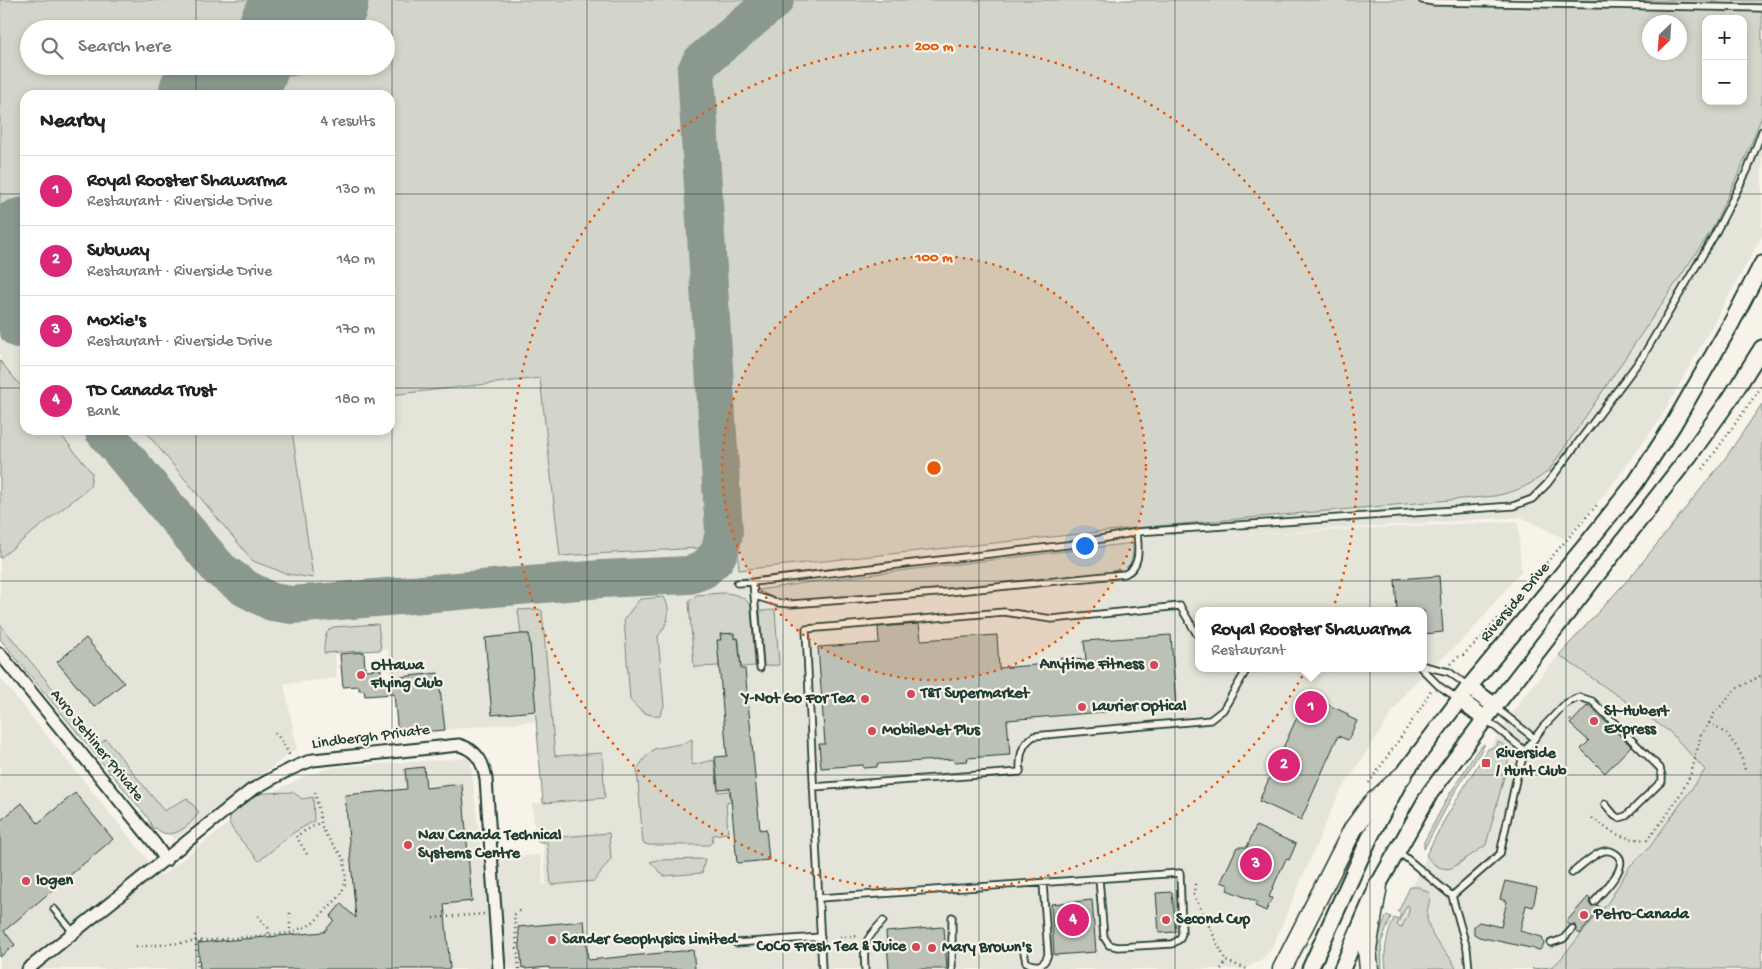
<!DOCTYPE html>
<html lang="en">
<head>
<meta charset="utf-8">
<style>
  body { margin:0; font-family:"Gochi Hand",sans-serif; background:#f6f6f6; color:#222 }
  .controls { position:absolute; right:15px; top:15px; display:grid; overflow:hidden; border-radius:10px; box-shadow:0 2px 8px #0003 }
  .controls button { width:45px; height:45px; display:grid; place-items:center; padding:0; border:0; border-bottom:1px solid #e0e0e0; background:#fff; color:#222; font:25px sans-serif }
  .compass { position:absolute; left:1642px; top:15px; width:45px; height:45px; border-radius:50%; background:#fff; box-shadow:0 2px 8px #0003; rotate:205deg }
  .you { position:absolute; left:1084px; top:545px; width:18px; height:18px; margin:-12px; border:4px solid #fff; border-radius:50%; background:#1a73e8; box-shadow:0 0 0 8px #1a73e833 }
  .badge { display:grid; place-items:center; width:32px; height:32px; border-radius:50%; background:#db2777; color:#fff; font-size:16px; font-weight:700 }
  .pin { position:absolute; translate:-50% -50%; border:2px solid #fff; box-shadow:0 1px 5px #0006 }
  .popup { position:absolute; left:1195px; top:607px; width:232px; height:65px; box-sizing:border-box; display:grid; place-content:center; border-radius:10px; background:#fff; filter:drop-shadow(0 1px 4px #0005); font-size:16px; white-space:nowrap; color:#767676 }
  .popup b { font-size:19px; color:#222 }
  .popup::after { content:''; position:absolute; left:50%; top:100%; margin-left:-10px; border:10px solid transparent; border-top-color:#fff }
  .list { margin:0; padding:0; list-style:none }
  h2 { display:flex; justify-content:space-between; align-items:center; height:65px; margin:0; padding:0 20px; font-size:21px }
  h2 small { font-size:16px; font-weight:400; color:#767676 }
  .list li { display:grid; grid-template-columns:32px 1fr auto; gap:15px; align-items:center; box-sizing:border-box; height:70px; padding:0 20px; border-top:1px solid #e0e0e0 }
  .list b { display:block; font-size:19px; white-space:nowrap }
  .list p { margin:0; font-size:16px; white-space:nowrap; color:#767676 }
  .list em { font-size:16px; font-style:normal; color:#767676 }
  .icon { flex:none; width:28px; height:28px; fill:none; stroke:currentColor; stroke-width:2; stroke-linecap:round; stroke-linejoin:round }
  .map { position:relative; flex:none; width:1762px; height:969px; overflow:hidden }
  .search { position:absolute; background:#fff; box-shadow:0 2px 8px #0003; left:20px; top:20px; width:375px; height:55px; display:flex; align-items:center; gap:12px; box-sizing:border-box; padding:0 18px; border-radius:28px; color:#767676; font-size:19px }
  .panel { position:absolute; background:#fff; box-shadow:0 2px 8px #0003; left:20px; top:90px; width:375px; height:345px; border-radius:15px }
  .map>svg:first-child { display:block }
  .built { fill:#e5e4d9; fill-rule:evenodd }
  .green { fill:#d3d5ca; stroke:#79897f; fill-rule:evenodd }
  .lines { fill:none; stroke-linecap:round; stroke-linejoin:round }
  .taxiway { stroke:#8b988e; stroke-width:38 }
  .runway { stroke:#8b988e; stroke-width:95 }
  .building { fill:#bbc1b6; stroke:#1f3d34 }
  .service-casing { stroke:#1f3d34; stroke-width:9 }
  .minor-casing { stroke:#1f3d34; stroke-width:15 }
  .secondary-casing { stroke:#1f3d34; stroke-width:19 }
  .primary-casing { stroke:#1f3d34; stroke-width:21 }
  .path { stroke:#1f3d34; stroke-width:2.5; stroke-dasharray:1 4; stroke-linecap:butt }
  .service { stroke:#f7f3e8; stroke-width:5.5 }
  .minor { stroke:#f7f3e8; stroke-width:11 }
  .secondary { stroke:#f7f3e8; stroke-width:15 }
  .primary { stroke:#f7f3e8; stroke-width:18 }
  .grid { fill:none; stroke:#1f3d34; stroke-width:1; stroke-opacity:0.55 }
  .ring { fill:none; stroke:#e8590c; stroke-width:2.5; stroke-dasharray:2.5 5 }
  .poi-dot { fill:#d1495b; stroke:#f7f3e8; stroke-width:2 }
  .labels { text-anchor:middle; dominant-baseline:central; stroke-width:4.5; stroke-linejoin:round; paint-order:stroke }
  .street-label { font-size:16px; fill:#1f3d34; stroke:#f7f3e8 }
  .poi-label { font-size:16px; font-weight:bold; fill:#1f3d34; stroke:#f7f3e8; text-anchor:start }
  .centre { fill:#e8590c; stroke:#f7f3e8; stroke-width:2.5 }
  .ring-label { font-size:15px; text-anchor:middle; font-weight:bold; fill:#e8590c; stroke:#f7f3e8; stroke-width:4.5; stroke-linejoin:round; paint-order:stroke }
</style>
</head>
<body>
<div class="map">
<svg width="1762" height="969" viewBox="0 0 1762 969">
  <rect width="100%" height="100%" fill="#f7f3e8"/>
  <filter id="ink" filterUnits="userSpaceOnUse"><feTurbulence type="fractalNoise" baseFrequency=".02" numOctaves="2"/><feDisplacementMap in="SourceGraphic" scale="10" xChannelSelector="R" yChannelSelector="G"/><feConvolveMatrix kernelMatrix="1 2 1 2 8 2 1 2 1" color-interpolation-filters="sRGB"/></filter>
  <g filter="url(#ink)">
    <path class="built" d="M0,0H1762V236L1660,419L1607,492L1565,539L1521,517L1223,536L1518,521L1521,571L1467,636L1408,689L1338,795L1271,950L1260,961L1243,969H0V678L161,876L258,800L307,775L334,767L470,758L482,858L541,855L543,884H546L543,842L536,843L532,804L543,803L536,721L398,734L388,649L334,652L337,678L284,684L297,748L174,840L0,632ZM1706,19H1743V101H1706ZM1650,22H1680V52H1650ZM29,29H386V66H29ZM25,95H390V430H25ZM1198,611H1424V668H1198Z
      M1559,655L1670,732L1705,770L1649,848L1630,866L1609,901L1558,962L1551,967L1532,969H1392L1386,945L1442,822L1523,697Z"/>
    <path class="green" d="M0,0H281L246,29H29V66H201L166,95H25V213L15,221L0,220Z
      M361,0H757L684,61L712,531L699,548L560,556L540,378L390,395V95H246L281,66H386V29H326Z
      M794,0H1762V116L1743,164L1711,231L1550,469C1532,485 1518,491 1495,496L1136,528L739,570L706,94L710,78L716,65ZM1706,19H1743V101H1706ZM1650,22H1680V52H1650Z
      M0,361L25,391V430H57L92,473L90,487L0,558Z
      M1762,404V969H1532L1551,967L1558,962L1609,901L1630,866L1649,848L1705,770L1670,732L1559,655L1633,574L1724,460Z
      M144,430H292L313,578L287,574L253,561Z
      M1133,543C1133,556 1133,565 1121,572L816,600C793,601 778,602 758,590L824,580Z
      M722,593C733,593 745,596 751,606L755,666L741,667L739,639H734V634H721L719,666L694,667L689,602L696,595Z
      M664,597C672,611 668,625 658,636L664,706L660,715C647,717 639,710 630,700L624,619L640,599Z
      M539,609L542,611L555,756L602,753L605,798L543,803L529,634H521L518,610Z
      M775,610L779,665L764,666L760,611Z
      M0,624L99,745L106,739L164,811L187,798L199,812C191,826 169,843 156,828L153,829L148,818L0,639Z
      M378,624L381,650L324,653C324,643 324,631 333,627Z
      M692,739V765L714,760L718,792L729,791L731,802L726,803L728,833L713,835L712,842L709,845H648L643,843L637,769L644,759L654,749L685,743Z
      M1498,742L1508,747L1509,758L1486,845L1452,868C1441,871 1432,864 1426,855L1444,821L1469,779L1488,749L1497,746Z
      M1484,744V746L1453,795L1424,849V842L1449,795L1477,751Z
      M293,792L302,799L313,797L314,821L293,833L259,861C252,852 233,833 230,824C226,813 246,799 254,796C265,791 281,793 293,792Z
      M609,833L611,859L594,881L551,885L547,842H538V839Z
      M705,859L702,873L664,876L650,862L657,860Z
      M1410,887H1419L1429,893C1431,900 1428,905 1427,912C1426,919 1430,929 1433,936C1439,948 1452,956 1456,969H1386C1383,951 1387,935 1394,918L1398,920L1401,914L1398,912ZM1407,905L1409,906V912L1402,927L1400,928L1397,925Z
      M1387,915L1391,917L1381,943L1382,969H1378C1374,950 1379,932 1387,915Z"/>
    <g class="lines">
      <path class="taxiway" d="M18,329C4,301 4,276 25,252
        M103,430L219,569L245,588L272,602L292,605L601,579L689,575L703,570L716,558L720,550L724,533L696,71L700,63L709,55L775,0"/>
      <path class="runway" d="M286,29L321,0
        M206,95L241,66
        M0,266L25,245"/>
    </g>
    <path class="building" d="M1439,576L1443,632L1424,634V611H1397L1395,579Z
      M919,624L921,640L997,635L999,668L1060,663V658L1086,660L1084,641L1171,635L1176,706L1007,720L1010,755L967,758L968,761L954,762L953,759L877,764V767L863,768V765L821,768L819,744H825L818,647L879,643L878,627Z
      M734,633V639L738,638L741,669H745L760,830L766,829L769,860L737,863L730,788L718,789L715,757L727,756L717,640H721L720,634Z
      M521,634H529L536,711L492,715L485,638Z
      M86,638L124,683L94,707L57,662Z
      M364,652L365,670L381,669V679L438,673L445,730L398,734L394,694L365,696L364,690H359V686L343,687L340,654Z
      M1307,695L1348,714L1347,716L1357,721L1348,740L1338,736L1301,820L1259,801Z
      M1588,705L1631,746L1605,773L1581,749L1589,741L1570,724Z
      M424,767L426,788L462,784L472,901L444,904L450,969H200L198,943L324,932L334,920L330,917L341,904L356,918L345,795L407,789L405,769Z
      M75,793L113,839L4,931L15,945L0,957V821L22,803L38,823Z
      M1256,826L1296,844L1289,860L1286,859L1277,878L1269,897L1272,898L1266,911L1255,906L1257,902L1227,890L1229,885L1221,882L1237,847H1247Z
      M1505,881L1537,888L1533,907L1526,905L1520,931L1542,937L1544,944L1540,950L1479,937L1474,934V926L1479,922L1501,927L1507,901L1500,899Z
      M1172,892L1176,932L1159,933L1156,893Z
      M1588,897L1590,899L1589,903L1591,906L1598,905L1601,908L1580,934L1576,931L1575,925H1570L1566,922Z
      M1092,900L1096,952L1054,955L1051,904Z
      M584,921L588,960L693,950L695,969H549V967L525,969V967L522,968L518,927Z
      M942,927L944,928L947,969H889L886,932Z"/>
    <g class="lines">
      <g class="service-casing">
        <path id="service" d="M1422,0L1434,2L1762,8
          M737,583L753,582
          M755,596L779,603L791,604L949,592L1125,574C1142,566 1138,547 1137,532
          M1424,666L1449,672L1468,686
          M760,668L753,582L1075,544L1137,532L1513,506L1532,499L1547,484L1643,356L1714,236L1748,169L1762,131
          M1421,668L1439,686L1460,700
          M1495,707L1534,738
          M1487,720L1525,751
          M813,787L1020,772C1020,757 1020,745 1034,736L1210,720L1223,710L1247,669L1255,668
          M1398,851L1452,896L1467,949L1469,969
          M1572,873C1581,866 1590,857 1601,852C1606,850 1611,850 1616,854C1632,865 1602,892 1594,902
          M1452,896L1500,854L1516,780L1525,751L1543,727L1565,704L1579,697L1592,701L1660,768L1662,776V781L1626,816L1619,818L1615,816L1605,804
          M820,898L1180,873L1182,933L1180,939L1172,944L1118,947L1109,945L1104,937L1099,879
          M54,909L74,933
          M952,917V969
          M736,943L821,937
          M1551,943L1563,939L1572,929
          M1023,947L1026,962C1036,968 1045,966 1048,954L1043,883
          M822,969L806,629L1004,612L1052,619L1180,606L1198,636
          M865,969C863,943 865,940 883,921"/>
      </g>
      <g class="minor-casing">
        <path id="minor" d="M0,654L155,844L166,860
          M28,969L250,791C271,779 290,768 313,760L459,745C477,750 483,762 486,779L499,969"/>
      </g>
      <g class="secondary-casing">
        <path id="secondary" d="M1469,687L1495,706
          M1460,700L1485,719
          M1310,969L1371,835L1402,776L1469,687L1590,540L1636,482L1673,425L1731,324L1762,264
          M1342,969L1378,885L1430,793L1485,719L1689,456L1730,399L1762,348"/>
      </g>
      <g class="primary-casing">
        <path id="primary" d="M1282,969L1353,829L1372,803L1402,776
          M1369,969L1367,949L1378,885"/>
      </g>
      <path class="path" d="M1703,469L1762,386
        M1451,664L1456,658L1463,655L1480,639L1597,505
        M1570,720L1572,721
        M1709,723L1727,734L1740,752L1745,770
        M275,733L282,741L290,756
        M1369,783L1419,711L1431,690
        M1592,818C1616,835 1619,838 1647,840L1667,815L1684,788L1692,771L1701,734L1709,723L1714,714L1736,689L1762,675
        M307,854L296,836L321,822
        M1195,884L1194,895L1226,961
        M290,913V933L312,924L340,896L346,882L344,859L327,837L322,827L315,792
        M258,916L268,928L269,935
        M433,918L484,914
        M195,935L198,969
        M840,937L860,936
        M136,947L290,933
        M519,969L514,915L522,908
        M1221,969L1226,961L1247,969"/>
      <use href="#service" class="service"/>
      <use href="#minor" class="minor"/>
      <use href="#secondary" class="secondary"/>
      <use href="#primary" class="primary"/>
    </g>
  </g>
  <path class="grid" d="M196,0V29M392,0V969M587,0V969M783,0V969M979,0V969M1175,0V969M1370,0V969M1566,0V969M196,66V95M0,194H25M390,194H1762M0,388H25M390,388H1762M196,430V969M0,581H1762M0,775H1762"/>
  <circle cx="934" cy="468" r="212" fill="#e8590c" fill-opacity=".12"/>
  <g class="ring">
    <circle cx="934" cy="468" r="212"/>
    <circle cx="934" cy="468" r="423"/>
  </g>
  <g class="poi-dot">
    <circle cx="1154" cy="665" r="5"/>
    <circle cx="361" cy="675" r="5"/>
    <circle cx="911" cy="694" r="5"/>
    <circle cx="865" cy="699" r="5"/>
    <circle cx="1082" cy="707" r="5"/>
    <circle cx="1594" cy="721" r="5"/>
    <circle cx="872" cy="731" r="5"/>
    <rect x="1481" y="758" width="10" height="10" rx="2.5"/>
    <circle cx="408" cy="845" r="5"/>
    <circle cx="26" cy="881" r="5"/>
    <circle cx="1584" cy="915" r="5"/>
    <circle cx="1166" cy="920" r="5"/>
    <circle cx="552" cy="940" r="5"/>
    <circle cx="916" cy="947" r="5"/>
    <circle cx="932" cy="948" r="5"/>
  </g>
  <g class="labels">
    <g class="street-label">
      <text transform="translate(1516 603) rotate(-50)">Riverside Drive</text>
      <text transform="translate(371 738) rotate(-7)">Lindbergh Private</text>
      <text transform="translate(96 746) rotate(51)">Avro Jetliner Private</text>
    </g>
    <g class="poi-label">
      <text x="1144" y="665" text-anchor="end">Anytime Fitness</text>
      <text x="371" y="666">Ottawa<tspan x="371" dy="18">Flying Club</tspan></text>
      <text x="921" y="694">T&amp;T Supermarket</text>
      <text x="855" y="699" text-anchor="end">Y-Not Go For Tea</text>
      <text x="1092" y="707">Laurier Optical</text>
      <text x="1604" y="712">St-Hubert<tspan x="1604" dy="18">Express</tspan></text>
      <text x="882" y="731">MobileNet Plus</text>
      <text x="1496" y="754">Riverside<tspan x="1496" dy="18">/ Hunt Club</tspan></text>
      <text x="418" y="836">Nav Canada Technical<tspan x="418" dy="18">Systems Centre</tspan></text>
      <text x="36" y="881">Iogen</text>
      <text x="1594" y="915">Petro-Canada</text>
      <text x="1176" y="920">Second Cup</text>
      <text x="562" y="940">Sander Geophysics Limited</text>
      <text x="906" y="947" text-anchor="end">CoCo Fresh Tea &amp; Juice</text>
      <text x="942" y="948">Mary Brown's</text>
    </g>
  </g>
  <circle cx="934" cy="468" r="8" class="centre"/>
  <g class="ring-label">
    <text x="934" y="50">200 m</text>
    <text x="934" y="261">100 m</text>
  </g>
</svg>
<div class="controls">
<button>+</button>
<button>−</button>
</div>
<svg class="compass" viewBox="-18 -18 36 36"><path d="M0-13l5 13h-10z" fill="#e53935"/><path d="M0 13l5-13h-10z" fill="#767676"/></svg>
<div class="you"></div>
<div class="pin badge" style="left:1311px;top:707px">1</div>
<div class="popup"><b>Royal Rooster Shawarma</b>Restaurant</div>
<div class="pin badge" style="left:1284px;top:765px">2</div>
<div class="pin badge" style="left:1256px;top:864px">3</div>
<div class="pin badge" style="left:1073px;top:920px">4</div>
<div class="search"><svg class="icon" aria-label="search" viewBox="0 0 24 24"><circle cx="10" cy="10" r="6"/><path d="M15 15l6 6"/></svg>Search here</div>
<section class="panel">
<h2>Nearby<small>4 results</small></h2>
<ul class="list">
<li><span class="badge">1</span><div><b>Royal Rooster Shawarma</b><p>Restaurant · Riverside Drive</p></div><em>130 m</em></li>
<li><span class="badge">2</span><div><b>Subway</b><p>Restaurant · Riverside Drive</p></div><em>140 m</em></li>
<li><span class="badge">3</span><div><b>Moxie's</b><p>Restaurant · Riverside Drive</p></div><em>170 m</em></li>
<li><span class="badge">4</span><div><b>TD Canada Trust</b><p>Bank</p></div><em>180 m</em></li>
</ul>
</section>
</div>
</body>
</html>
